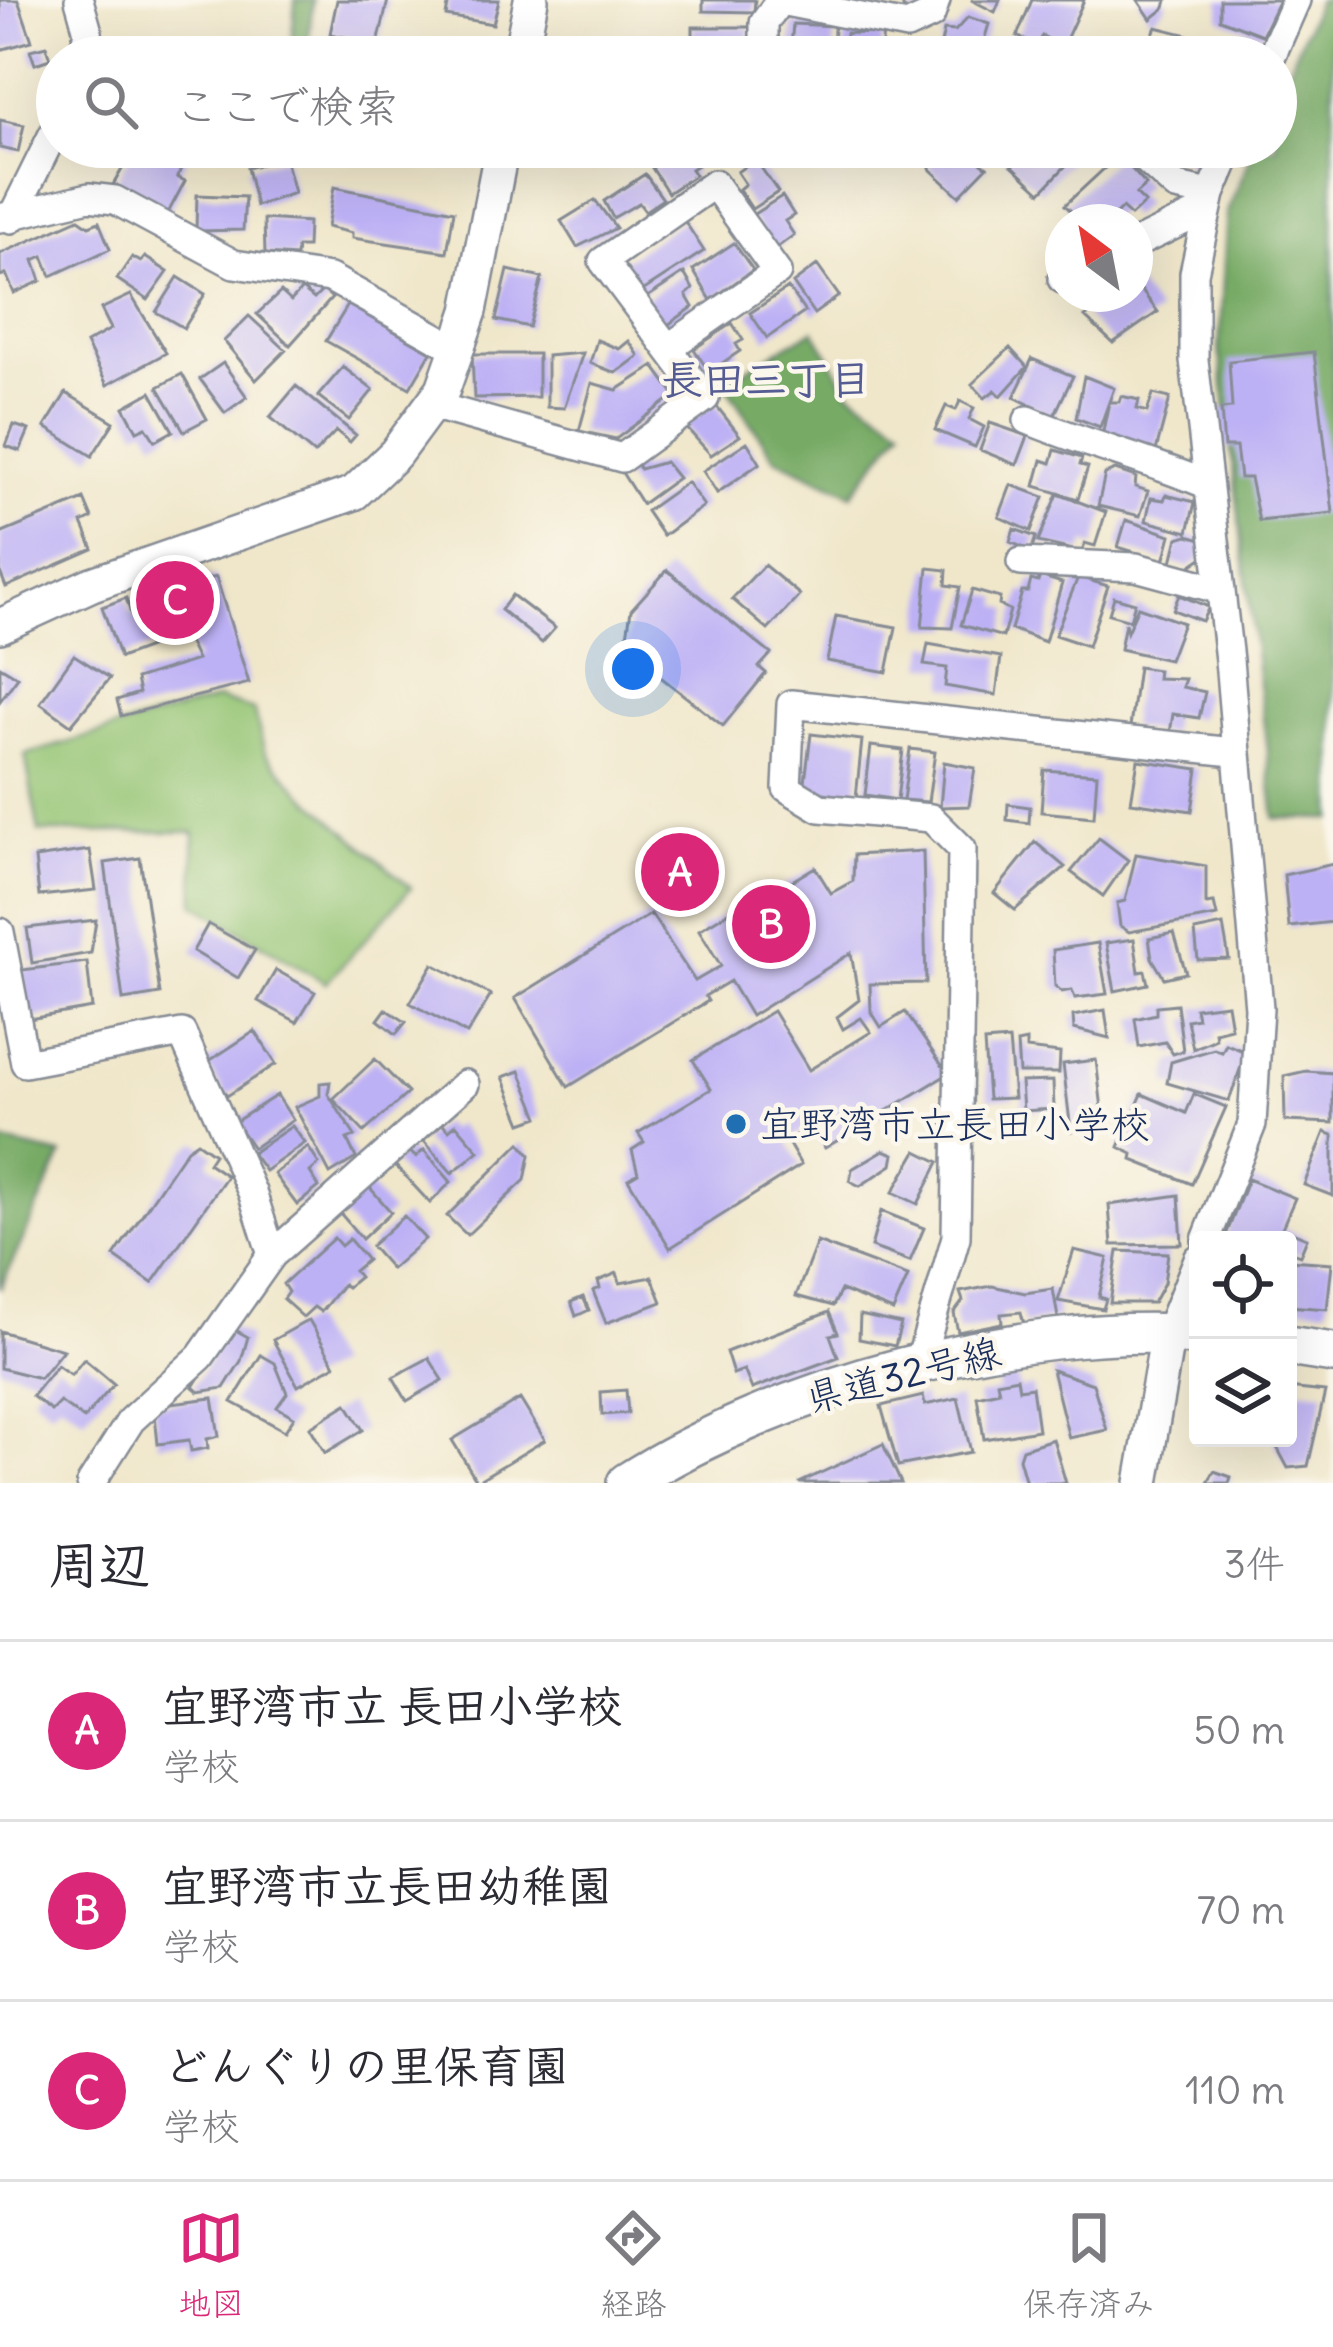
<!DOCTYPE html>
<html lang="ja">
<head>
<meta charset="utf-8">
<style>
  body { margin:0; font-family:Delius,"Klee One",sans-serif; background:#f2f2f3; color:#2b2b33 }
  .controls { position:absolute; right:36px; bottom:36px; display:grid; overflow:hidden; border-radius:12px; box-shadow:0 12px 48px #0002 }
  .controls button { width:108px; height:108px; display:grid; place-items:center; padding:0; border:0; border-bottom:3px solid #e1e1e2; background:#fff; color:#2b2b33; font:60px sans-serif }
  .compass { position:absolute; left:1045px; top:204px; width:108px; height:108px; border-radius:50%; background:#fff; box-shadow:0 12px 48px #0002; rotate:328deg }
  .you { position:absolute; left:633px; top:669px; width:42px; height:42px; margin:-30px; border:9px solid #fff; border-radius:50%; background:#1a73e8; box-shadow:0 0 0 18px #1a73e833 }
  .badge { display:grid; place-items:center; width:78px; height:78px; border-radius:50%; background:#db2777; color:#fff; font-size:39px; font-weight:700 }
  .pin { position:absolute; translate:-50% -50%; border:6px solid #fff; box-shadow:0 3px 12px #0006 }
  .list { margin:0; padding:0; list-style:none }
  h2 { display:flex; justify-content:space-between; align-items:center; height:156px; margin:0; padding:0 48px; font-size:51px }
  h2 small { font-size:39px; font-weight:400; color:#7c7c81 }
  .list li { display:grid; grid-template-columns:78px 1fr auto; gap:36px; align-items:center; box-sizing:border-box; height:180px; padding:0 48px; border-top:3px solid #e1e1e2 }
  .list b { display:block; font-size:45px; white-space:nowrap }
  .list p { margin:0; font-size:39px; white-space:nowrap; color:#7c7c81 }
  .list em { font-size:39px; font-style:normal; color:#7c7c81 }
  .icon { flex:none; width:66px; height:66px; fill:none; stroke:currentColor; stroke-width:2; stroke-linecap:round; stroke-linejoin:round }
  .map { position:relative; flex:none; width:1333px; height:1483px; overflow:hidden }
  .search { position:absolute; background:#fff; box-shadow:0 12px 48px #0002; left:36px; right:36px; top:36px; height:132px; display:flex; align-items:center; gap:30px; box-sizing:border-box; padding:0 42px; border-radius:66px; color:#7c7c81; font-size:45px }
  .sheet { height:696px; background:#fff }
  nav { display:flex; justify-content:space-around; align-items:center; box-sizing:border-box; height:168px; border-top:3px solid #e1e1e2; background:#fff; font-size:33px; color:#7c7c81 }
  nav a { display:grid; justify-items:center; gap:6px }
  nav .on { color:#db2777 }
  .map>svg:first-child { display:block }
  .green { fill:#94c473; stroke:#587a68; stroke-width:3 }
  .forest { fill:#77aa65; stroke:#496c62; stroke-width:3 }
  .building { fill:#bdb1f5 }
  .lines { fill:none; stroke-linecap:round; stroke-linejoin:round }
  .minor-casing { stroke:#868b94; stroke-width:32 }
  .tertiary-casing { stroke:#868b94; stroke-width:38 }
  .secondary-casing { stroke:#868b94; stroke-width:44 }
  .minor { stroke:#fff; stroke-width:27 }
  .tertiary { stroke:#fff; stroke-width:33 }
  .secondary { stroke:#fff; stroke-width:39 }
  .poi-dot { fill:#1f6fb2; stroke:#fbf7ec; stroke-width:4.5 }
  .labels { text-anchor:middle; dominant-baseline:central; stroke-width:9; stroke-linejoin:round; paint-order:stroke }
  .poi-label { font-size:39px; fill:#1b2f5e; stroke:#fbf7ec; text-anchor:start }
  .street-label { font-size:39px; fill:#1b2f5e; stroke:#fbf7ec }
  .neighbourhood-label { font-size:42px; font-weight:bold; fill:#545c93; stroke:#fbf7ec }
</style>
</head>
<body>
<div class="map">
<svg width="1333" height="1483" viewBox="0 0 1333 1483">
  <rect width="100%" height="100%" fill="#fbf7ec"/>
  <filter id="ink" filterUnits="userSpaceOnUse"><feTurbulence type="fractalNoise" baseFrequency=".00833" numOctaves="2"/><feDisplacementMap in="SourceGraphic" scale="24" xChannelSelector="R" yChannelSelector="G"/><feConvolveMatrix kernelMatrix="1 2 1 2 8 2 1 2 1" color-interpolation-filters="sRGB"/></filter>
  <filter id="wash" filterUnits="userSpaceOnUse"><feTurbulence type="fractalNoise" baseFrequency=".004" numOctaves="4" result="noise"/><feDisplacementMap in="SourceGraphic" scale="48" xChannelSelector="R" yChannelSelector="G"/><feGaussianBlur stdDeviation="2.7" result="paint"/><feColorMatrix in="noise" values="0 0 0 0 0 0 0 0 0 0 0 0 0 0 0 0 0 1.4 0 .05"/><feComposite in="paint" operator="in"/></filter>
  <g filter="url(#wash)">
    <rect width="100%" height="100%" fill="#f0e7cb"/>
    <path class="green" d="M217,699L254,710L265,753L303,794L411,888L326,983L195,904L194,832H39L25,755Z"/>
    <path class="forest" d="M295,0H313L308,47L292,40Z
      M1318,0H1333V819L1275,818L1219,349L1227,212L1255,147H1276V97Z
      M814,330L849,391L903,427L852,494L775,458L723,382Z
      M0,1141L62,1155L0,1289Z"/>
    <g id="blocks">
      <path class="building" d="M0,0H18L32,41L0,50Z
        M337,0H388L378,44L330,34Z
        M449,0H499L493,24L446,16Z
        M703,0H755L754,12L703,11Z
        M903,0H923L918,14L903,8Z
        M971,0H1000L995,12Z
        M1032,0H1084L1063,46L1042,36L1036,45L1017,36Z
        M1138,0H1167L1165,8L1151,19Z
        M1220,0H1279L1262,35L1220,19Z
        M968,17L989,24L979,57L940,48L944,30L955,31Z
        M793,24L834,26L833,57H790Z
        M693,27H750V57L703,55V43H693Z
        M1156,27L1196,37L1188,54L1196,57H1142Z
        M846,33L883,34L880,57H844Z
        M1212,38L1256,57H1202Z
        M46,46L50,59L35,64L30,50Z
        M553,46L600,55V57H551Z
        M0,120L24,125L18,152L0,148Z
        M135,147L161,151L193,147L177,177L185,181L168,213L113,185Z
        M585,147H623L620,157L583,154Z
        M682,147L699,164L691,169L695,175L668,193L652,168Z
        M922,147H962L987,167L959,196L931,170Z
        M992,147H1063L1074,157L1041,192Z
        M1170,147H1210L1191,166Z
        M1119,155L1146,185L1136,194L1145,203L1131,216L1122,208L1108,222H1082L1065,205Z
        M285,158L294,193L256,206L247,168Z
        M755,159L778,192L752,209L739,189L745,184L737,172Z
        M645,174L663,199L645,211L639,203L613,218L604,201Z
        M334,187L454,211L447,252L352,238V233L327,227Z
        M197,195L245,197L243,230L196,231Z
        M782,196L794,215L785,221L794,235L775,249L751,216Z
        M595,200L616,228L577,247L561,221Z
        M79,219L89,226L99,222L110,249L51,276L43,256L34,260L41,281L14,293L6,274L0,276V254Z
        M264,219L308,222L307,247H297L296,256L265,254Z
        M684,220L704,251L638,294L619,264Z
        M734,243L753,270L711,300L693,270Z
        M132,257L141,262L145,257L168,272L148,300L117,279Z
        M817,265L839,296L814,314L793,283Z
        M508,270L542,278L529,327L496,320Z
        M684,273L693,289L686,295L693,307L665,327L643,300Z
        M178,277L205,294L184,328L156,312Z
        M1135,282L1158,312L1113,343L1085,317L1115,294H1135Z
        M788,288L805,312L767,338L750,313Z
        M302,289L314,299L323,290L332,298L290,345L257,314L281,292L291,301Z
        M131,295L166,353L107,385L86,343L111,329L101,309Z
        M348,305L431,352L410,388L326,341Z
        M249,316L286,350L256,380L224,341Z
        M732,323L743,340L736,344L740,351L709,372L694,349Z
        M597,340L619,349L629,341L639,356L616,373L590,363Z
        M1010,348L1027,367L1001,396L995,390L985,398L972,384Z
        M1314,352L1333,513L1259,521L1250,478H1240L1236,447H1224L1221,409L1232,408L1229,361Z
        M583,353L564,408L547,407V356Z
        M472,354H538V397L474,398Z
        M1032,359L1073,376L1054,416L1014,397Z
        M223,363L247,397L225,413L200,379Z
        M654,366L675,395L616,439L579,431L592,383L617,390Z
        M343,367L373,390L349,420L318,396Z
        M182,374L207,419L184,431L158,387Z
        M1084,376L1114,388L1100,427L1076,418Z
        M296,386L356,435L350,442L336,431L314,454L270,417Z
        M151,392L173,431L155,441L146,427L137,431L124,407Z
        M66,393L114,422L92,456L45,427Z
        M1153,394L1170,398L1156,451L1102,436L1109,402H1119L1121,396L1139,400L1137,409L1147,412Z
        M960,401L974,408L969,419L984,427L975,447L935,430L946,406L956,410Z
        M715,404L740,436L711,455L684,425Z
        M990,423L1028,436L1017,465L980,450Z
        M14,425L29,430L20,451L6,446Z
        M747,442L760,463L717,493L703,471Z
        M1055,450L1082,458L1080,465L1088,467L1078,499L1035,486L1042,460L1051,463Z
        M635,462L640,469L665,462L678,478L642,504L621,471Z
        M1115,470L1136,477L1135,487L1148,491L1140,516L1098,506L1105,474Z
        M687,482L704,506L663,536L646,511Z
        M1011,485L1044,497L1031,531L999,517Z
        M1058,494L1106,512L1095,546L1085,543L1082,552L1038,542Z
        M1166,495L1195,502L1188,532L1146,521L1151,498L1164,500Z
        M84,499L92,518L82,523L93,549L6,587L0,572V534Z
        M1126,520L1171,535L1164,561L1118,547Z
        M1014,529L1036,537L1031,551L1010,542Z
        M1188,535L1205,540V556L1189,567L1172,562L1178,538Z
        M764,565L800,595L768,630L732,599Z
        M928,568L947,570L946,585L960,587L952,628L922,627Z
        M667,570L771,654L759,667L766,673L723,726L625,649L631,610Z
        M1040,576L1062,583L1045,642L1011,629L1022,592H1028L1031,580L1038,582Z
        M216,577L249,683L121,716L117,700L139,693L136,679L197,660L168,600L173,587Z
        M1078,577L1108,586L1088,646L1055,635Z
        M972,590L1000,598L999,605L1010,610L1003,637L961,625Z
        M512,595L555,628L542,643L501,610Z
        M1179,595L1209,607L1202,621L1173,610Z
        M1114,597L1135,603L1130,620L1109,614Z
        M126,598L131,614L147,608L160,643L120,658L102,607Z
        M1138,607L1183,623L1169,660L1120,649L1125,623L1127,632Z
        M836,616L896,627L887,672L827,661Z
        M928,644L1001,657L996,695L945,686L947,668L924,665Z
        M74,655L110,678L71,725L40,703Z
        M0,666L18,677L0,701Z
        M1138,667L1158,670L1157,678L1185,679L1182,687L1205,692L1199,718L1173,714L1170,733L1130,727Z
        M811,734L862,740L856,798L804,790Z
        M871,746L903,750L897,800L865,795Z
        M910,749L935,752L928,802L903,800Z
        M1138,760L1198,769L1192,811L1131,802Z
        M944,762L975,768L969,806L940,807Z
        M1044,770L1097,774L1094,817L1041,812Z
        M1008,804L1030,807L1029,823L1007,820Z
        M1099,838L1128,860L1103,896L1071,872Z
        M1035,842L1065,867L1015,910L994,893Z
        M90,850L96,890L39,896L35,858Z
        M923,851L926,983L870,984L871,1011L881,1027L905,1012L948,1074L825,1148L811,1125L787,1141L801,1165L670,1248L628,1179L638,1173L632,1150L644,1142L638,1133L711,1089L693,1060L773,1011L809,1070L871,1032L861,1018L843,1029L837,1017L859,1000L851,953L751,1016L730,981L705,996L708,1001L568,1087L515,998L651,914L695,981L721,966L699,930L761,892L764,898L815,867L831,893L853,881L854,855Z
        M1136,854L1206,866V904L1214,903L1217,916L1129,932L1120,926L1117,903L1125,901Z
        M140,858L160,994L123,1000L105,863Z
        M1333,864V922L1289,927L1284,875Z
        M96,920L91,953L32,963L27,928Z
        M208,924L255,950L238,978L193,951Z
        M1223,925L1229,959L1198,960L1195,931Z
        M1174,933L1186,973L1164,978L1152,958L1149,938Z
        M1134,939L1139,972L1145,971L1148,984L1115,991L1106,943Z
        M1098,943L1107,994L1075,998L1072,990L1062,992L1055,986L1053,950Z
        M87,962L92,1008L29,1019L22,970Z
        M433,964L491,995L467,1034L410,1003Z
        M276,970L315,992L297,1022L258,1001Z
        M1177,1004L1183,1051L1173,1054L1165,1042L1139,1047L1135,1019L1156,1014V1006Z
        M1227,1004L1231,1028L1215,1032L1216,1039L1193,1049L1187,1020L1197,1018L1195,1008Z
        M386,1009L406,1022L396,1034L378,1020Z
        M1105,1010L1109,1038L1074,1029L1073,1016Z
        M255,1031L276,1064L227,1096L206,1063Z
        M1009,1040L1014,1098L988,1099L984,1042Z
        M1026,1041V1049L1060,1053L1059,1073H1019L1017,1043Z
        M1226,1044L1246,1052L1229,1101L1167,1083L1171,1062L1214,1049L1222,1052Z
        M375,1059L408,1093L364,1132L333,1099Z
        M1096,1060L1104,1125L1071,1131L1063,1064Z
        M520,1071L539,1117L522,1123L503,1077Z
        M1306,1071L1333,1073V1123L1285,1121L1284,1076Z
        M1053,1081L1054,1109L1023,1111L1021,1082Z
        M330,1082L328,1094L355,1136L347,1139L356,1158L330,1174L295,1107L320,1096V1083Z
        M1142,1094L1186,1113L1194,1094L1226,1107L1192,1184L1132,1160L1133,1154L1119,1147Z
        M277,1095L293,1120L253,1148L235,1122Z
        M442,1123L449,1130L456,1124L479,1151L452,1173L423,1140Z
        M292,1126L305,1143L265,1171L252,1153Z
        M1325,1132L1333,1135V1196L1304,1185Z
        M197,1142L214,1154L208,1163L227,1176L152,1283L114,1256L187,1149Z
        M520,1143L530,1155L525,1180L467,1235L447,1216Z
        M308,1147L319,1164L310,1172L319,1187L297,1205L274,1174Z
        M424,1150L451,1182L430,1203L394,1164L409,1151L416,1157Z
        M884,1150L894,1154L892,1165L860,1186L850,1181L852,1169Z
        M917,1151L939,1162L918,1204L893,1192Z
        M1248,1179L1295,1198L1282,1228L1307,1238L1300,1255L1288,1251V1240L1225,1238Z
        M365,1182L391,1212L362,1239L335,1207Z
        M1179,1195L1182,1244L1112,1245L1109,1205Z
        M881,1211L924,1228L910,1261L871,1247Z
        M404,1216L425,1239L391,1269L371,1246Z
        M334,1238L341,1246L349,1239L367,1260L354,1271L359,1277L347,1287L343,1284L321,1312L314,1307L303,1317L283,1299L288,1292L283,1284Z
        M817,1242L908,1276L893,1311L841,1290L833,1306L796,1296Z
        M1074,1250L1108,1258L1099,1297L1106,1299L1103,1309L1058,1301Z
        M1118,1251L1168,1253L1164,1283L1153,1303H1110Z
        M1288,1260L1332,1263L1327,1309L1288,1306Z
        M617,1273L620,1283L652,1277L662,1302L606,1323L593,1291L600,1288L598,1281Z
        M992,1286L1025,1293L1053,1289L1058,1318L1024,1324L1021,1312L1001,1314L1002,1323L958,1332L954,1313L963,1301L960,1292Z
        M583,1297L589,1310L576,1316L571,1302Z
        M829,1312L838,1333L830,1335L838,1357L752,1389L744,1370L733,1374L726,1352Z
        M860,1315L901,1324L895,1346L859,1339Z
        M309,1320L335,1365L298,1386L273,1340Z
        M230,1327L248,1337L241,1361L224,1388L199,1392L193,1387Z
        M0,1331L63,1350L40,1378L0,1368Z
        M261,1355L275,1363L287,1393L277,1407L294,1417L285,1431L232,1402Z
        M429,1358L443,1380L407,1401L393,1377Z
        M84,1359L114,1384L84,1419L60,1402L51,1411L32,1396L57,1365L71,1375Z
        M1052,1370L1093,1384L1107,1430L1069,1438Z
        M1017,1378L1019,1389L1032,1387L1038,1430L984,1439L977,1396L999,1391L997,1382Z
        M1288,1388L1325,1392L1308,1466L1288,1468L1272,1438H1288Z
        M626,1390L628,1413L602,1415L601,1392Z
        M923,1396L925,1405L958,1398L971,1452L898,1466L881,1406Z
        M213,1398L219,1436L207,1439L208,1448L191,1451L189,1440L158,1444L154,1405Z
        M520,1399L545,1440L477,1481L452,1440Z
        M347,1404L363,1430L325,1453L310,1427Z
        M1053,1439L1066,1483H1026L1019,1458L1022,1449Z
        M883,1444L901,1483H799Z
        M1214,1471L1231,1477L1229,1483H1208Z"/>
    </g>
  </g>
  <g filter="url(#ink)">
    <use href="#blocks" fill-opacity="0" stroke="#868b94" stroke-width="3"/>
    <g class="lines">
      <g class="minor-casing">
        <path id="minor" d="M79,0L88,32L82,57
          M780,1L907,26L931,15L936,0
          M764,57V23L780,0
          M1271,57L1296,0
          M1132,147L1176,187L1211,194
          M0,218L89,197L115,200L234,264L330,278L457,349
          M11,219L57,126
          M1135,244L1207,209
          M1062,279H1063
          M431,405L622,458L705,398L603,261L714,184L777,272L668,348
          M1028,420C1088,445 1149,460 1208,485
          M1021,562L1136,567L1221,590
          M0,932L25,1063L182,1033L252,1192L272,1255
          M1206,1240L1252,1124L1259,1008L1229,660L1194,360V273L1211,194L1231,147
          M1168,1333L1198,1259
          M918,1368L956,1237L962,849L931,818L820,808L787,788L791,704L1233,752
          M91,1483L131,1420L200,1357L272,1255L465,1084"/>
      </g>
      <g class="tertiary-casing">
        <path id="tertiary" d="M520,57L531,0
          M0,626L92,584L354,493L395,454L443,389L457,349L470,311L502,147
          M1142,1483L1168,1333"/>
      </g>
      <g class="secondary-casing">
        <path id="secondary" d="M1288,1346L1333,1353
          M627,1483C779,1386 1018,1322 1198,1335"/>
      </g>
      <use href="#minor" class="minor"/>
      <use href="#tertiary" class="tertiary"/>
      <use href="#secondary" class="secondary"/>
    </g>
  </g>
  <circle class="poi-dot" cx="736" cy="1124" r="12"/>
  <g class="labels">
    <g class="poi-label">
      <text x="760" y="1124">宜野湾市立長田小学校</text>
    </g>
    <g class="street-label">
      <text transform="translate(903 1375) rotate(-14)">県道32号線</text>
    </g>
    <g class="neighbourhood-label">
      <text x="766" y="379">長田三丁目</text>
    </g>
  </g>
</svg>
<div class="controls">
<button><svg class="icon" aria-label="locate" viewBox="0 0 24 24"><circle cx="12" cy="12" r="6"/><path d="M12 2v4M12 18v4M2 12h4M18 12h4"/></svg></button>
<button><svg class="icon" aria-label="layers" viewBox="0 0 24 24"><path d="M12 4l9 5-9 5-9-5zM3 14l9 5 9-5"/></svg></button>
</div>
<svg class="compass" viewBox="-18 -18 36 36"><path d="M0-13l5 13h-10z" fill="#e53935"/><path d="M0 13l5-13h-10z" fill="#7c7c81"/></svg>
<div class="you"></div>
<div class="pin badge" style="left:680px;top:872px">A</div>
<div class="pin badge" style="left:771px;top:924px">B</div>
<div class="pin badge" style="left:175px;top:600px">C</div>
<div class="search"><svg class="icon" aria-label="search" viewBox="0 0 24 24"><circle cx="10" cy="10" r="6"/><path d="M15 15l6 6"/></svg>ここで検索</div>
</div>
<section class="sheet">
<h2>周辺<small>3件</small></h2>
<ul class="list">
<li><span class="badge">A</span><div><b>宜野湾市立 長田小学校</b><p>学校</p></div><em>50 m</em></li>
<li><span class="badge">B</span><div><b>宜野湾市立長田幼稚園</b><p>学校</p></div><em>70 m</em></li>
<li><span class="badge">C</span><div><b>どんぐりの里保育園</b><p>学校</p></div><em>110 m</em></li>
</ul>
</section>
<nav>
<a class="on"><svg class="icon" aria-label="map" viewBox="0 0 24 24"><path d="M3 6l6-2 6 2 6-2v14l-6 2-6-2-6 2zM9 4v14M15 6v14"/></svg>地図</a>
<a><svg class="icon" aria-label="directions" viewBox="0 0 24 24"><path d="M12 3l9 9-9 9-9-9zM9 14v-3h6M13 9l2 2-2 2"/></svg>経路</a>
<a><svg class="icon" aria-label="saved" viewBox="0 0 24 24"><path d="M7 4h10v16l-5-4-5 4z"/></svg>保存済み</a>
</nav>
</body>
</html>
